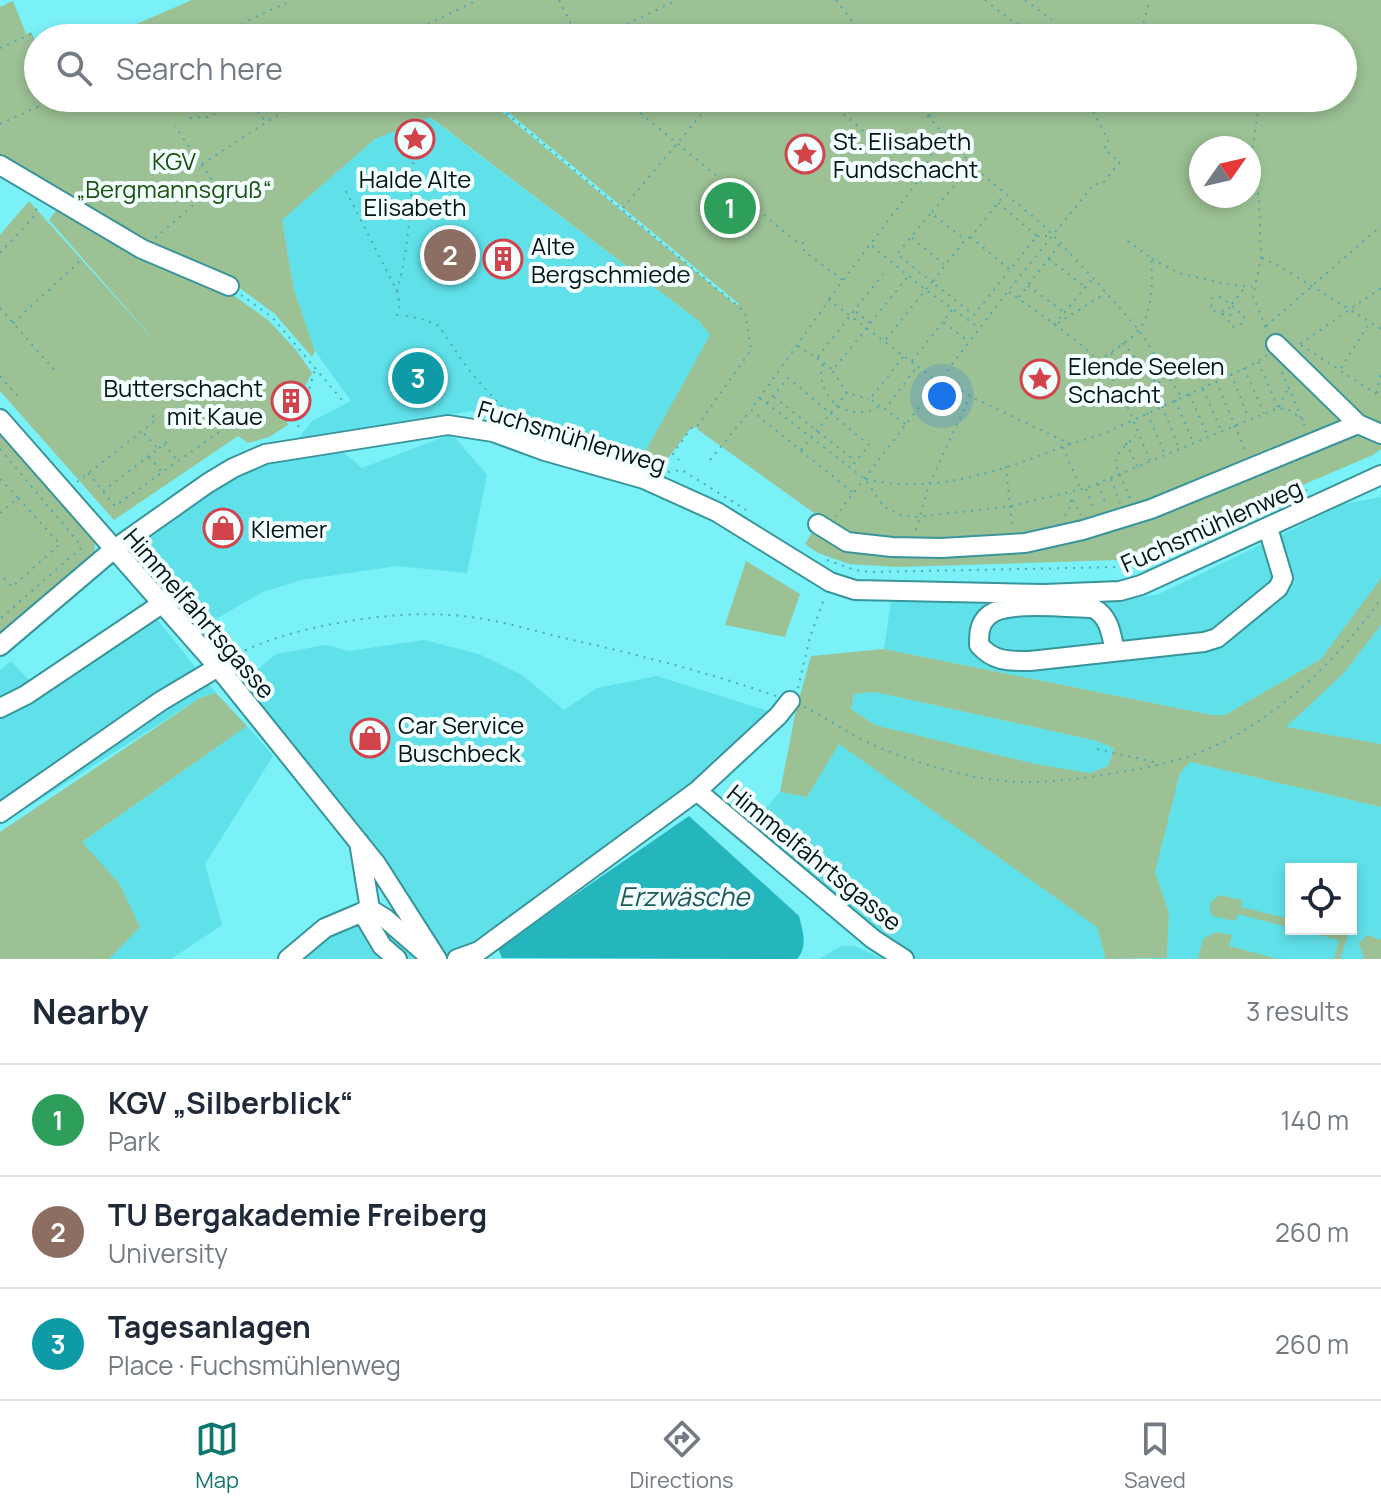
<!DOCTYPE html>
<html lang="en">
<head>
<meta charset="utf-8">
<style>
  body { margin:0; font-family:Manrope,sans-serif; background:#f6f6f7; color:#1f2937 }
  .controls { position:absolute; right:24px; bottom:24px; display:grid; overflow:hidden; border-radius:0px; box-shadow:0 4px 12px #0003 }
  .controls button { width:72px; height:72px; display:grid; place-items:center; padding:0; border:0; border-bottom:2px solid #e0e1e3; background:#fff; color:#1f2937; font:40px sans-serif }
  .compass { position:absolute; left:1189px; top:136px; width:72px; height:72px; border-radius:50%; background:#fff; box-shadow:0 4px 12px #0003; rotate:56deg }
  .you { position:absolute; left:942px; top:396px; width:28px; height:28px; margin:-20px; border:6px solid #fff; border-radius:50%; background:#1a73e8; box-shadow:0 0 0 12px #1a73e833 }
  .badge { display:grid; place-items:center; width:52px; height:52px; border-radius:50%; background:#0f766e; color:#fff; font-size:26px; font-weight:700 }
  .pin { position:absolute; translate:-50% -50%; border:4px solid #fff; box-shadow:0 2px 8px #0006 }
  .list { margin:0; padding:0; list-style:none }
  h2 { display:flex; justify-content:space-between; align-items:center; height:104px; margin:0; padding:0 32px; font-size:34px }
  h2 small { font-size:26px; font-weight:400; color:#747a83 }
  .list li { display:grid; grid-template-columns:52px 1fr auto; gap:24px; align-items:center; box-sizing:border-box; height:112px; padding:0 32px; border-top:2px solid #e0e1e3 }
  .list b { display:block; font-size:30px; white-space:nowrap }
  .list p { margin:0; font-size:26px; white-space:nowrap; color:#747a83 }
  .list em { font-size:26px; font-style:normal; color:#747a83 }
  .icon { flex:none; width:44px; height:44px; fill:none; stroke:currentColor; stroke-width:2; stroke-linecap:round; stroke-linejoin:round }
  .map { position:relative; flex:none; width:1381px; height:959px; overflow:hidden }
  .search { position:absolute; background:#fff; box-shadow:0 4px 12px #0003; left:24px; right:24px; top:24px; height:88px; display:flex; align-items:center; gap:20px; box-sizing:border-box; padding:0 28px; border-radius:44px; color:#747a83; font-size:30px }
  .sheet { height:440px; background:#fff }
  nav { display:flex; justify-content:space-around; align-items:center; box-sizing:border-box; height:112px; border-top:2px solid #e0e1e3; background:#fff; font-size:22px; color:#747a83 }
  nav a { display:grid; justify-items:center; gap:4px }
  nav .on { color:#0f766e }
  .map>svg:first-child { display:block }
  .built { fill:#60e1ea; fill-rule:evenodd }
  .green { fill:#9cc195; fill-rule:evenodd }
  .water { fill:#25b5bd }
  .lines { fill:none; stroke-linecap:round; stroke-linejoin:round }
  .minor-casing { stroke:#39959b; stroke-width:22 }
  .path { stroke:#53a9af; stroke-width:2; stroke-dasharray:2 6; stroke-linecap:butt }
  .minor { stroke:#fff; stroke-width:18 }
  .labels { text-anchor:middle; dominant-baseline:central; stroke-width:8; stroke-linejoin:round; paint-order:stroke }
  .poi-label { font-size:24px; fill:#001315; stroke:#f3fefe; text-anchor:start }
  .park-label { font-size:24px; fill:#19520e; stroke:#f3fefe }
  .street-label { font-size:24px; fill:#001315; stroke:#f3fefe }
  .water-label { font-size:26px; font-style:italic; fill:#20575b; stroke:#f3fefe }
</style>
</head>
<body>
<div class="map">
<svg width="1381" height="959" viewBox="0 0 1381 959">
  <rect width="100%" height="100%" fill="#7af0f7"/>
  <path class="built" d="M429,117L699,321L711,335L640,461L471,411L297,440L312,421L351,401L315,351L294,290L282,220L375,139Z
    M452,434L487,475L467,573L397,566L301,580L263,592L214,620L206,611L194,621L130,551L214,489L267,462L340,449L362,468Z
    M1381,497V578L1321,659L1225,715H1212L884,649L891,601L1037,606L1157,595L1344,504Z
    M144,603L216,693L200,698L0,825V670L11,661L30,681Z
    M1381,625V744L1285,727L1344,673Z
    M424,640L479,654L522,675L564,710L597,688L657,676L774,713L755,738L457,959H437L235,688L276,654L326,645L349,651Z
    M875,692L1097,741L1114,747L1108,766L1090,773L1036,764L875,725L851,709L854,694Z
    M247,726L273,756L205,864L222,925L171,959H109L140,927L81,843Z
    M839,743L1098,927L1106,959H904L745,831L780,792L807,797Z
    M1190,762L1381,807V959H1147L1167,957L1169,913L1155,872L1180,773ZM1291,869H1351V929H1291Z
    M361,924L385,926L415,955V959H294L333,928Z
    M841,946H854L884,959H819Z"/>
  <path class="green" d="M192,0H1381V449L1373,455L1152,549L1118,560L898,567L849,564L818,553L805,544L821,518L697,429L698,427L691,428L668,458L640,461L710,335L699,321L430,117L375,139L282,220L294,290L315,351L312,357L275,314L230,281L170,258L0,162V7L13,1L26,34L31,32L38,46V98H485L736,305L739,304L491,98H1343V38H104ZM1201,148H1249V196H1201Z
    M29,201L169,357L49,220L62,203L226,290L268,320L296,350L312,373L305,386L289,390L280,404L288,425L269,437L248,443L238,436L114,520L0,391V235Z
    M0,433L95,543L94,554L0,634Z
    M746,561L800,594L785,637L725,625Z
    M1381,578V625L1344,673L1286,727L1381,744V807L1190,762L1180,773L1155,872L1169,913L1167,958L1106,959L1097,927L839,744L807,797L780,792L796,710L811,656L884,649L1212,715H1225L1321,659ZM875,692L1097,741L1114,748L1108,766L1090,773L1036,764L875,725L851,709L854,694Z
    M216,693L247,726L82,842L119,883L140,927L109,959H0V832L200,698Z
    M1219,895L1242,900L1241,907L1291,919V928L1238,914L1235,921L1213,916L1210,911V903Z
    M1297,929H1337L1345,931L1348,936L1340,959H1334L1339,940Z
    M1216,932L1232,935L1229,946L1278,959H1198L1203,939Z
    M1368,935L1381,940V959H1364L1359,943Z"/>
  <path class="water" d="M689,816L799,916C803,932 808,946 797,959L502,958L498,948Z"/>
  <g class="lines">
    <g class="minor-casing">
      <path id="minor" d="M0,165L142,249L229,286
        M1276,344L1358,424L1381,434
        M0,419L218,667L377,865L437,959
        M818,524L847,542L892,547L941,548L1025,543L1083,530L1151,509L1358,424
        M0,646L113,550L208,483L233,468L265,454L448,425L493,432L545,451L644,479L717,512L830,582L855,590L1044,594L1120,591L1141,585L1381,475
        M1115,651C1111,634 1110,617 1093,608C1069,608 1005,600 988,616C979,624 979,634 979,645C994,662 1009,661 1030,661L1204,642L1217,638L1278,588L1283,578L1268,528
        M0,708L26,695L163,603
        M697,791L873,939L904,959
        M0,813L161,701L218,667
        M359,842L370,909L386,919L432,959
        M362,912L382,946L397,959
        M288,959L325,928L370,909
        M457,959L479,951L697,791L778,716L790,701"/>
    </g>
    <path class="path" d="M559,0L578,38
      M836,0L865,38
      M985,0L1013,22L1052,38
      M1025,0L1052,20
      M1018,25L1035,38
      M418,30L423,38
      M222,38L249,20L286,3
      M399,38L478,0
      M598,38L677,0
      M1001,38L1013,24
      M1139,38L1150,0
      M0,48L31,34L38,49
      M249,98L266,123
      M488,98L745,312L751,350L696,428H691L673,454L679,460
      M622,98L798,243H804V251L844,281
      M751,98L767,113
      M826,98L871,138
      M911,98L977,170L1043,225L1093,278L1139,330L1180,395
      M1260,98L1252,151L1253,175L1259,197L1261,258L1253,296L1267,331
      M929,116L946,98
      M190,118L210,117L241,98
      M0,124L57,98
      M202,164L304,98
      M346,191L397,291L400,304L396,319
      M998,203L1037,236L1010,270L971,237L1004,195
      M623,208L715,98
      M932,212L972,165
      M1037,236H1050
      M970,237L965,240L932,282L974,315L1009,271
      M155,238L216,186L175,126
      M912,238L944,264
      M872,246L926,290L978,327
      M0,253L34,216L38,205
      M1262,258L1281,267L1381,329
      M1049,259L1085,287
      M1152,259L1179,273L1231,285L1252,287
      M1028,286L1064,312
      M397,291C411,241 411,189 415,139
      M1009,292C1040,315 1087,343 1110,375C1128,401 1137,432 1150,460
      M241,295L272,317L342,400
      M1019,297L1059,245
      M829,299L921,177L941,132
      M1232,304L1245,287
      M1222.5 312a4.5 4.5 0 1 1 9 0a4.5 4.5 0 1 1-9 0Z
      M0,308L57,373
      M952,310L943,322L968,341
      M856,312L870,323
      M1223,314L1211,310L1212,298L1221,297L1244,316L1243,323L1232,327L1226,317
      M406,316L422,319L439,326L468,369L497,402L524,425
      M13,323L79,262
      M1058,323L1106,293
      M1054,325L1093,278
      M1266,326L1381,226
      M886,339L932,282L897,254L931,213L965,240
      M1123,343L1157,384
      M1300,344L1381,288
      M1301,345L1381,397
      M798,346L817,358L883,274
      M1111,353L1145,393
      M817,358L833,370L909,275
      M912,361L943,322
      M1099,361C1111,351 1131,341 1140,328C1153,310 1153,280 1151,258L1126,240
      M1258,362L1278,407
      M823,364C817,380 826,395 837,406C851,413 867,415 880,406
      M1244,368L1264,413
      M1341,368L1370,322
      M833,371L847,393L869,399
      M1282,372L1306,429
      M1231,374L1249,419
      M0,376L21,400
      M942,376L970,396L1070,444L1101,435L1250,366L1267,355
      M1216,381L1246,452
      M1203,389L1221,430
      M1377,393L1381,371
      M1189,394L1208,436
      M774,397L854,460
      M760,398L865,479L884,507L903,516L918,517L1011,506L1086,488L1278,408L1289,410L1303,420
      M1175,400L1193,442
      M767,403L788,378L869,445L851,467
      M880,406L870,399L903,357
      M1162,406L1179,448
      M1127,407L1166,377
      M1279,407L1288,388
      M1147,413L1165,454
      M905,424L885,409L917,367
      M298,427L315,369
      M1126,443L1137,466
      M164,444L176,459
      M1063,447L1080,488
      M159,448L172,438
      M0,449L79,543L81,548L0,619
      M801,450L847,393
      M149,457L161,471
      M710,460L750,411
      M1006,466L1012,526
      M668,472L682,470L746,510
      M88,473L115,506L219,432
      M0,479L18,498
      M866,479C933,496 1007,469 1069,444
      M1111,479L1120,503
      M77,482L156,420L149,410
      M1098,484L1106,504
      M1086,489L1094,509
      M103,491L158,449L143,432
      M852,492L751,410L829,300L937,381
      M1130,498L1115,464L1120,451L1136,436
      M1073,500L1081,515
      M0,513L18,498L60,544L12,587L0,574
      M1065,516L1071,506V493
      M835,517L1008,291L1094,184H1102L1120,162L1104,149L1109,142L1086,98
      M916,530L929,485L970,396
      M827,560L855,570L870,572L1121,567L1307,490
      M231,658C282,627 391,610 450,615C488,617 527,629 564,638C635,654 707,672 776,696
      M798,688L810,637L824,599
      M804,707C826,717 845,732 867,742C900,757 936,769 971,776C1016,786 1058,782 1103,775C1127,771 1151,767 1174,761C1260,737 1330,669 1381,599
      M1097,749L1158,763"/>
    <use href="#minor" class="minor"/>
  </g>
  <defs>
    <g id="sight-ring" transform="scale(2)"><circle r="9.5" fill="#f3fefe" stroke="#d3434c" stroke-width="1.5"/><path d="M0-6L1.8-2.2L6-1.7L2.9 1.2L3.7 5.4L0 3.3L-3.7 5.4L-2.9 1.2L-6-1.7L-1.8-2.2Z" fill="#d3434c"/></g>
    <g id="building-ring" transform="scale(2)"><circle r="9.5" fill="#f3fefe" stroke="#d3434c" stroke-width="1.5"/><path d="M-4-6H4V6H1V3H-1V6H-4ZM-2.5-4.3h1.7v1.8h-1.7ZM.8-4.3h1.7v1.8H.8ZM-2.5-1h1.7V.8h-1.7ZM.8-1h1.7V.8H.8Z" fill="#d3434c"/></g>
    <g id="shop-ring" transform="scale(2)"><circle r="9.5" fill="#f3fefe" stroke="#d3434c" stroke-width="1.5"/><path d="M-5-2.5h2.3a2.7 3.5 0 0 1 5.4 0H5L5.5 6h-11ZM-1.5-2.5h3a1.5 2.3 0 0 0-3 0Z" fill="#d3434c"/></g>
  </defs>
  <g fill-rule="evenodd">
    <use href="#sight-ring" x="415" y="139"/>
    <use href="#sight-ring" x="805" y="154"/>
    <use href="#building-ring" x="503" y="259"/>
    <use href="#sight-ring" x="1040" y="379"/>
    <use href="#building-ring" x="291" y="401"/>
    <use href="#shop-ring" x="223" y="528"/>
    <use href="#shop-ring" x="370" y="738"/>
  </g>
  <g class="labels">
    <g class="poi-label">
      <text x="833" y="140">St. Elisabeth<tspan x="833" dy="28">Fundschacht</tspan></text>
      <text x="415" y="178" text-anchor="middle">Halde Alte<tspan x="415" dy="28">Elisabeth</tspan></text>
      <text x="531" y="245">Alte<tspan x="531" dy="28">Bergschmiede</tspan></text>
      <text x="1068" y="365">Elende Seelen<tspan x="1068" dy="28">Schacht</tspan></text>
      <text x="263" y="387" text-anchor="end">Butterschacht<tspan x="263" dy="28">mit Kaue</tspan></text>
      <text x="251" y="528">Klemer</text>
      <text x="398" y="724">Car Service<tspan x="398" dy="28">Buschbeck</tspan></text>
    </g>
    <g class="park-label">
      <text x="174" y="160">KGV<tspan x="174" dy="28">„Bergmannsgruß“</tspan></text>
    </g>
    <g class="street-label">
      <text transform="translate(572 436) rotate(17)">Fuchsmühlenweg</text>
      <text transform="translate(1211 525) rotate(-24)">Fuchsmühlenweg</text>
      <text transform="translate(200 613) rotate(49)">Himmelfahrtsgasse</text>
      <text transform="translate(815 857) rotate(39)">Himmelfahrtsgasse</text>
    </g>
    <g class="water-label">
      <text x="684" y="896">Erzwäsche</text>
    </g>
  </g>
</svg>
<div class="controls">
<button><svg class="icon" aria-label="locate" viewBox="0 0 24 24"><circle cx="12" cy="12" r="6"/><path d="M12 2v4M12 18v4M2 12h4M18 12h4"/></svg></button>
</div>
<svg class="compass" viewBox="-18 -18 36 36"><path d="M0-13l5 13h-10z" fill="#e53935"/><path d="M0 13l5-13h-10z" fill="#747a83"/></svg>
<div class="you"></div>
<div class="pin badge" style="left:730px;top:208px;background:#2e9e5b">1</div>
<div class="pin badge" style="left:450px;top:255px;background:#8d6e63">2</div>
<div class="pin badge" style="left:418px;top:378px;background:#0f9aa8">3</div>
<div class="search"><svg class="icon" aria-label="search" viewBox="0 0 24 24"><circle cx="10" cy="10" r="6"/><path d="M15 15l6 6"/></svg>Search here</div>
</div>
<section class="sheet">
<h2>Nearby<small>3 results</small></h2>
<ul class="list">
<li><span class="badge" style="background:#2e9e5b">1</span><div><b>KGV „Silberblick“</b><p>Park</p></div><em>140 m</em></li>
<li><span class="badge" style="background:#8d6e63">2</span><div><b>TU Bergakademie Freiberg</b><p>University</p></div><em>260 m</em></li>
<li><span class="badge" style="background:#0f9aa8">3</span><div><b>Tagesanlagen</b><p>Place · Fuchsmühlenweg</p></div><em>260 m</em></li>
</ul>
</section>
<nav>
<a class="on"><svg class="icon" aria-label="map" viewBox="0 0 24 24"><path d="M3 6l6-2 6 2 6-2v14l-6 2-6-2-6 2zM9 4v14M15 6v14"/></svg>Map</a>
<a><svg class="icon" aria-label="directions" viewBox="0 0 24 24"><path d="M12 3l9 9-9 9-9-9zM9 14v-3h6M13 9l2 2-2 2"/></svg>Directions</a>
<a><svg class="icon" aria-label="saved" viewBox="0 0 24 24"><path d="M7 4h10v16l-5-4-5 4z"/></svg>Saved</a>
</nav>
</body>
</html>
